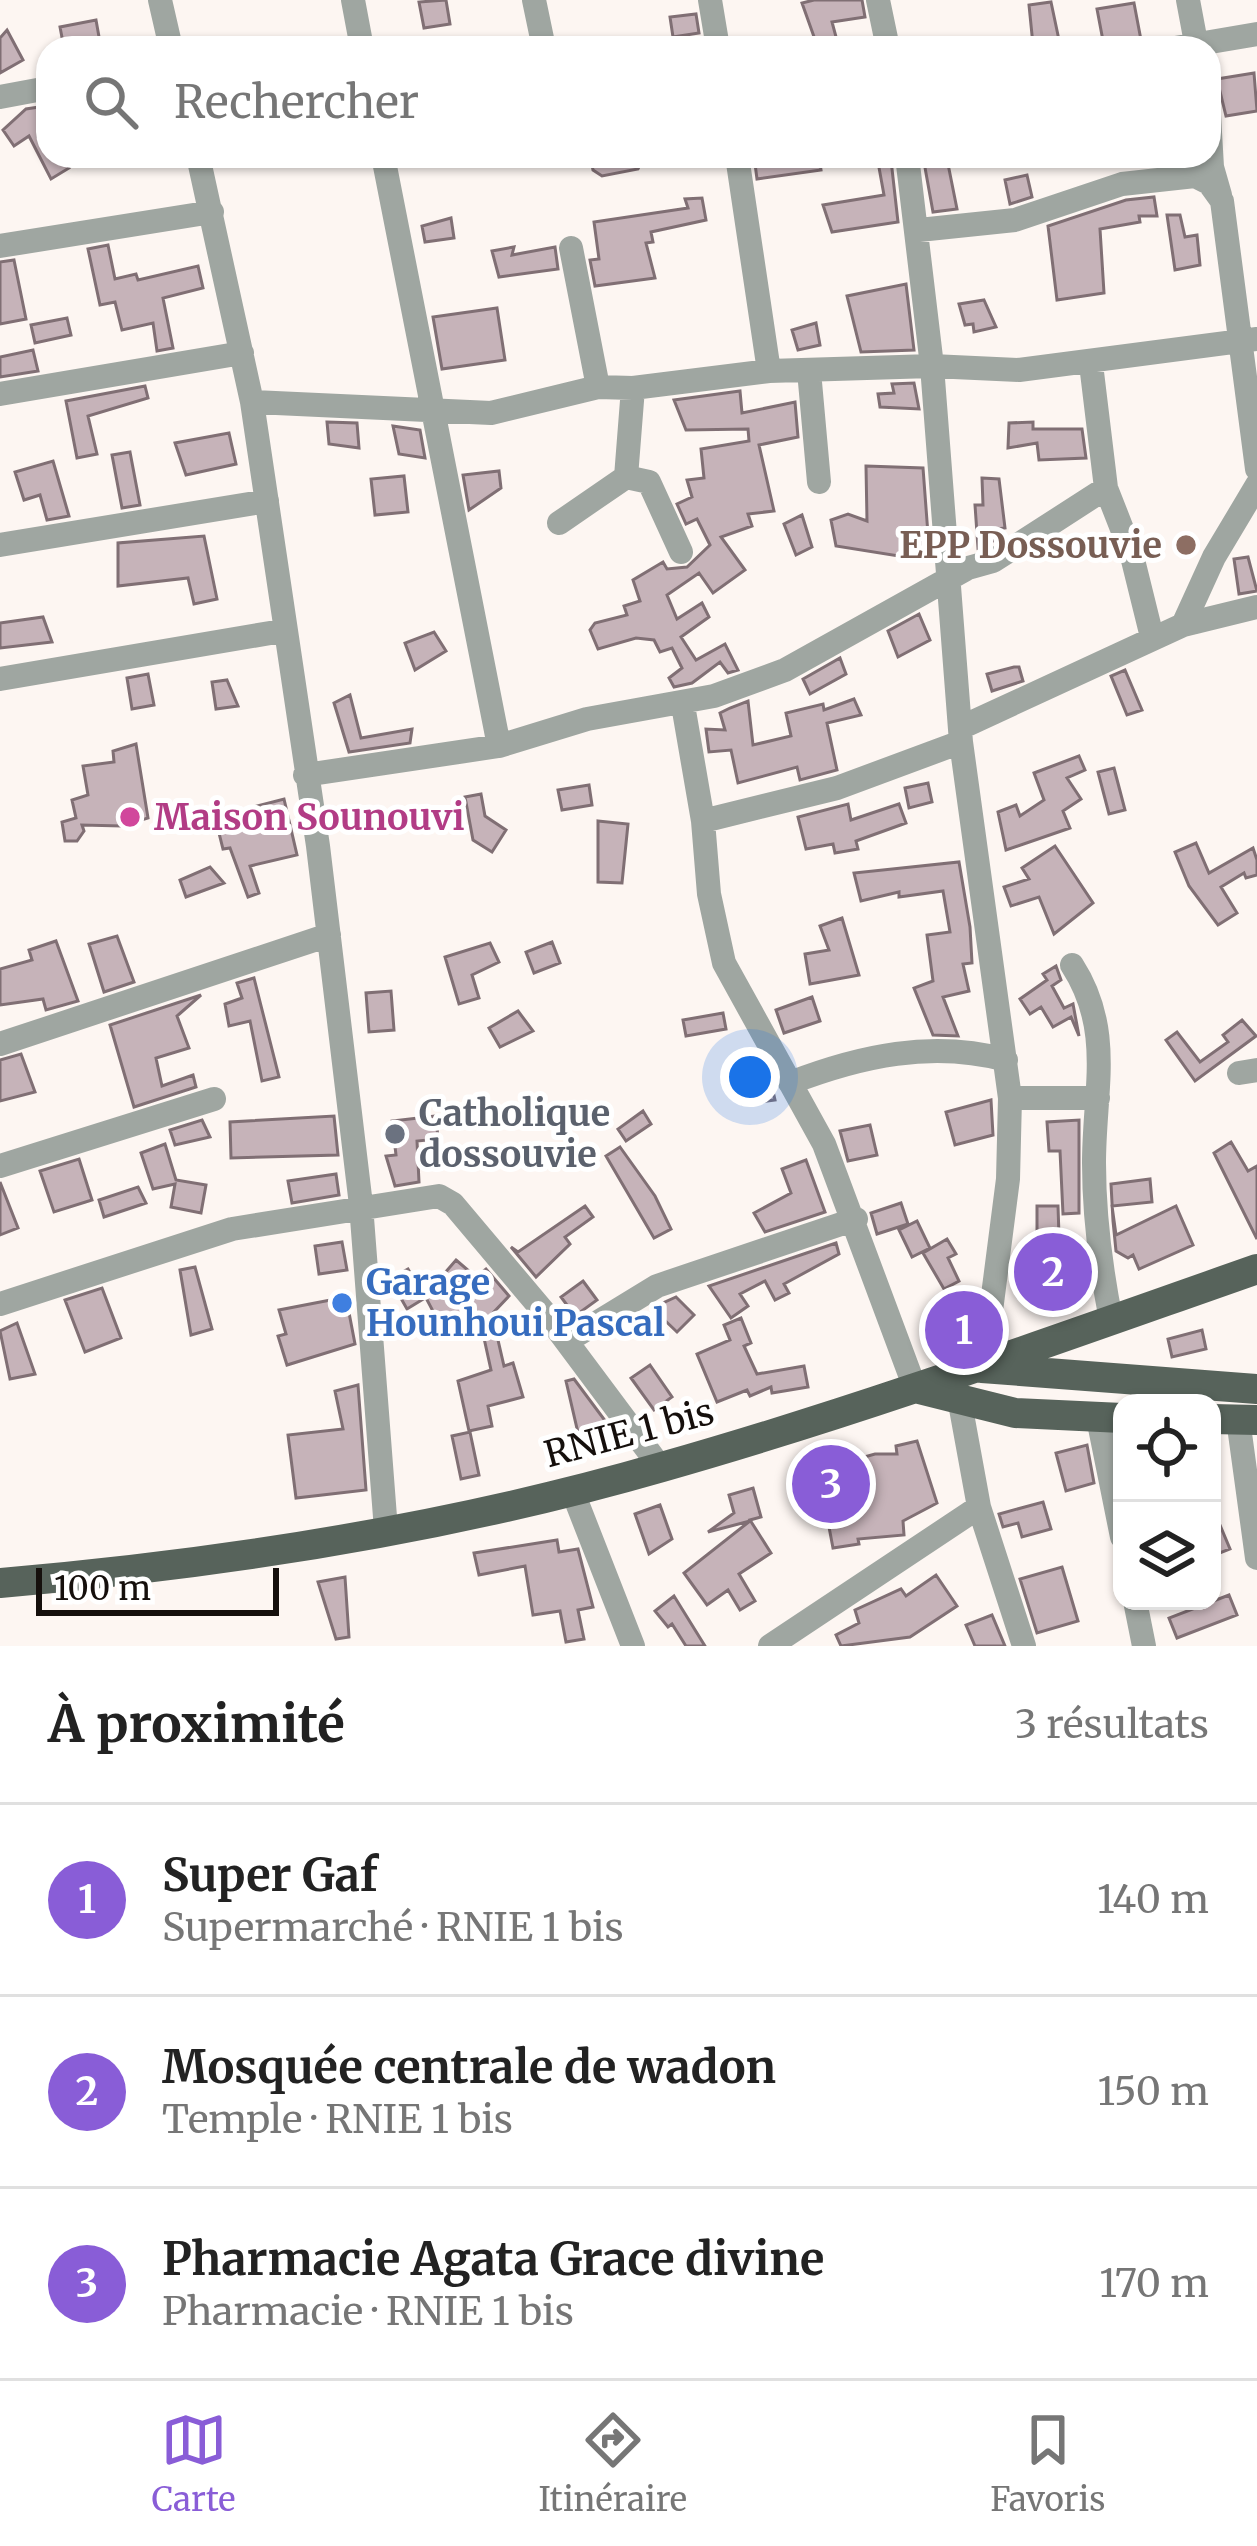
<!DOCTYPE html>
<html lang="fr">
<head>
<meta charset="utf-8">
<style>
  body { margin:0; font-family:Merriweather,serif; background:#f6f6f6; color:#222 }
  .controls { position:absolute; right:36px; bottom:36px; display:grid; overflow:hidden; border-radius:24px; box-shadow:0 3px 9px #0004 }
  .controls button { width:108px; height:108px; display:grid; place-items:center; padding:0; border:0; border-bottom:3px solid #e0e0e0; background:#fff; color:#222; font:60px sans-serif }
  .scale { position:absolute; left:36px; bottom:30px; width:243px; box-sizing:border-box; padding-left:12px; border:6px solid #150f0c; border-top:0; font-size:33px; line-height:42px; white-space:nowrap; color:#150f0c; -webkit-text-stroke:9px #fff; paint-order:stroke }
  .you { position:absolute; left:750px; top:1077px; width:42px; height:42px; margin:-30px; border:9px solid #fff; border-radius:50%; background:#1a73e8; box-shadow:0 0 0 18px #1a73e833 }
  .badge { display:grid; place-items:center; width:78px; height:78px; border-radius:50%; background:#895dd7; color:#fff; font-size:39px; font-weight:700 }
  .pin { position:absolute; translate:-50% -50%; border:6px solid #fff; box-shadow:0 3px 12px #0006 }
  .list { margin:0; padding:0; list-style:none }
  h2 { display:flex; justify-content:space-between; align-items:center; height:156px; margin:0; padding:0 48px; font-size:51px }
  h2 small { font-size:39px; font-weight:400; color:#767676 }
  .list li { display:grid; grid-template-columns:78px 1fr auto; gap:36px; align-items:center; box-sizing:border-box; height:192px; padding:0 48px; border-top:3px solid #e0e0e0 }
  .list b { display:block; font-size:45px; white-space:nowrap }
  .list p { margin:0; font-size:39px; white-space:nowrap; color:#767676 }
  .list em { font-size:39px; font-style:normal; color:#767676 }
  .icon { flex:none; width:66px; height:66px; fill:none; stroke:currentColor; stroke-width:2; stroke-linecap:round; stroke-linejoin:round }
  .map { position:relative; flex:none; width:1257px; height:1646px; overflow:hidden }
  .search { position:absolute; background:#fff; box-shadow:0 3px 9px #0004; left:36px; right:36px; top:36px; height:132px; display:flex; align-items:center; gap:30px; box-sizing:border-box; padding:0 42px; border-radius:36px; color:#767676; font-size:45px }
  .sheet { height:732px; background:#fff }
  nav { display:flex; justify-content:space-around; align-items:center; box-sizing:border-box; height:168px; border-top:3px solid #e0e0e0; background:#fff; font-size:33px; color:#767676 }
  nav a { display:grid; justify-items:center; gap:6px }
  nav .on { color:#895dd7 }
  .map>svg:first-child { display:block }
  .building { fill:#c6b3b9; stroke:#806f74; stroke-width:3 }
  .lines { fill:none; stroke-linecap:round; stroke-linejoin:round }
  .minor { stroke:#9fa6a1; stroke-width:24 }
  .major { stroke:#57635b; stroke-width:30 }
  .education-dot { fill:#8d6e63; stroke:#fff; stroke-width:4.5 }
  .hotel-dot { fill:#d1479c; stroke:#fff; stroke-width:4.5 }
  .worship-dot { fill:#6b7280; stroke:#fff; stroke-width:4.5 }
  .shop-dot { fill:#3f7fe0; stroke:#fff; stroke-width:4.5 }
  .labels { text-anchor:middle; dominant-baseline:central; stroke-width:10; stroke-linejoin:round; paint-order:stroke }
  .education-label { font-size:36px; font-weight:bold; fill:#785e54; stroke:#fff; text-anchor:end }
  .hotel-label { font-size:36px; font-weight:bold; fill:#b23c85; stroke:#fff; text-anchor:start }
  .worship-label { font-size:36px; font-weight:bold; fill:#5b616d; stroke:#fff; text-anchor:start }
  .shop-label { font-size:36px; font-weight:bold; fill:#366cbe; stroke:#fff; text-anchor:start }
  .street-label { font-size:36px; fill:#150f0c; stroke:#fff }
</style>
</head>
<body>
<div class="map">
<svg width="1257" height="1646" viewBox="0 0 1257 1646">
  <rect width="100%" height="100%" fill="#fdf6f2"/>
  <path class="building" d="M446,0L450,24L424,28L419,2Z
    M814,0H862L865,17L832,22L839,48H818L802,3Z
    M1051,2L1059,40L1033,45L1029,5Z
    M1134,3L1141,40L1104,46L1097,9Z
    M696,14L699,33L673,37L670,17Z
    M96,20L101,48H64L60,27Z
    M7,30L23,60L0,73V38Z
    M1254,73L1257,111L1226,116L1217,79Z
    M39,107L38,136L48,131V156H63L69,168L51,179L29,136L14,146L3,130L26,109Z
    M617,156H640L642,161L638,169L602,176L593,170L592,165Z
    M754,156H819L821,170L757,179Z
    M947,159L957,209L933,212L924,162Z
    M891,160L898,222L832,232L823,205L884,195L878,162Z
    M1027,175L1032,197L1010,204L1005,180Z
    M1154,197L1157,216H1139L1140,222L1100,229L1104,293L1057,300L1048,226L1126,200Z
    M702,198L706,220L651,232L653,242L646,243L655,278L595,286L590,260L599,259L594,222L688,208L685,199Z
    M1167,215H1180L1185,237L1197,235L1200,265L1175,270Z
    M451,218L454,238L425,242L422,226Z
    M108,245L115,279L136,274L138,280L198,266L203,288L163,298L173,348L157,351L153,323L122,330L115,302L100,305L88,249Z
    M514,247L512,255L555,247L558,269L499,277L492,251Z
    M14,260L26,319L0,324V262Z
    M906,284L914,350L861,352L847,296Z
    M984,300L996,327L974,332L973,324L965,325L959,304Z
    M497,308L505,360L442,369L433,317Z
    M67,318L71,335L35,343L31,325Z
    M816,323L820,345L798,350L792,330Z
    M33,350L38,371L0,377V357Z
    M914,383L919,409L880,407L878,394L894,393L892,384Z
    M145,386L148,398L88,416L97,454L77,458L66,401Z
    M740,391L742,413L795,402L798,437L759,445L774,511L748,514L752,526L721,537L745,570L713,593L699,573L667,595L677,619L702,603L709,617L681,637L696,660L725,644L738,670L728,673L720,662L692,683L674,687L669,678L682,668L672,648L660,652L654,640L636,638L598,649L590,630L595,623L627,615L624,606L640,601L633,580L663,562L667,569L687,567L710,545L697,519L686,524L677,504L692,497L687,480L704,478L701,449L749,441L748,429L686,430L674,400Z
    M327,422L357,423L359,448L329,444Z
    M1033,422V429H1082L1086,458L1039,460L1037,443L1008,448L1009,423Z
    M393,426L420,430L425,458L399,454Z
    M229,433L236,464L186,475L175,443Z
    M130,452L140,505L122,508L112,455Z
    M53,461L69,516L47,520L40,495L24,500L15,472Z
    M866,466L923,468L930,561L836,546L831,520L848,514L867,521Z
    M499,471L501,488L469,510L463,475Z
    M404,476L408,512L375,515L371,479Z
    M982,478L999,479L1005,528L996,529L995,540L978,548L975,505H983Z
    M802,515L812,547L796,555L784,524Z
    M204,536L217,599L194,604L188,578L118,586V543Z
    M1248,557L1257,591L1239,594L1234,559Z
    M919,614L930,640L898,657L888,631Z
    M43,617L52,642L0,648V623Z
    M434,632L446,651L415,670L405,643Z
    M840,658L846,674L810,694L803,679Z
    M1014,667H1019L1023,681L992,691L987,674Z
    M1125,670L1142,710L1127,715L1111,676Z
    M148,674L154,705L132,709L127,678Z
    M227,680L238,706L216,709L212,682Z
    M350,695L361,738L412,729L410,743L349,752L334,703Z
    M854,699L861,715L827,723L837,770L800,780L797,767L738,783L731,750L709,752L706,729L725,730L720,713L730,708L748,701L753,745L791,736L786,713L823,704L824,710Z
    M136,744L148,818L122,826L82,825L84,831L77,841H65L62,822L76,818L72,800L88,795L83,766L114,762L113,751Z
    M1079,756L1085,770L1067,778L1081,799L1063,811L1070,828L1006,850L998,812L1016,805L1020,816L1044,800L1034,773Z
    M1114,768L1125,810L1109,814L1098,772Z
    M928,783L932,802L909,808L905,788Z
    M589,785L592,805L562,810L558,790Z
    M481,794L485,816L506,830L492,852L473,840L465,797Z
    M284,799L297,855L250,866L259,893L248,897L230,848L223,849L215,817Z
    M848,804L851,820L899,804L906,823L856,841L858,849L835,853L833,844L806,849L798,817Z
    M598,821L628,824L622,883L598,882Z
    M1196,843L1209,873L1253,848L1257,860V875L1246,878L1244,873L1221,887L1237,913L1218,925L1189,886L1175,852Z
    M1055,846L1093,903L1054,934L1039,897L1011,906L1004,887L1029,879L1022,868Z
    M959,862L970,927L972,963L963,964L969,991L943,997L958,1036L933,1035L914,988L933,981L927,935L950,932L943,891L899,897V892L861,901L854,873Z
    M210,867L224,883L186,897L180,880Z
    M842,918L859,975L810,984L805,954L829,950L820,926Z
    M117,936L134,982L104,992L89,944Z
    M56,941L78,1001L46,1010L43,999L0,1005V969L32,960L29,950Z
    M552,942L560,963L534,973L526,952Z
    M490,943L499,962L472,975L479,998L459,1004L445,957Z
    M1056,966L1061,980L1052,986L1064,1008L1073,1004L1079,1036L1071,1017L1053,1027L1041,1007L1030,1014L1020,999L1047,980L1043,974Z
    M254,978L279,1077L262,1081L250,1021L229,1026L225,1004L242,998L237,983Z
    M391,991L394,1030L369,1032L366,993Z
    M201,995L177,1016L189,1048L156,1058L162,1086L193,1075L196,1087L134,1107L110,1025Z
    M812,997L820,1021L784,1033L776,1010Z
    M518,1011L533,1031L500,1047L489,1028Z
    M723,1013L726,1029L686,1036L683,1020Z
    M1242,1020L1256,1036L1195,1081L1166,1040L1177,1032L1200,1062L1228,1042L1223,1035Z
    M21,1054L35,1092L0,1101V1060Z
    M771,1082L775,1100L743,1104L741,1086Z
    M991,1100L993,1135L955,1145L946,1112Z
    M643,1111L651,1124L626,1141L618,1129Z
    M334,1116L338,1155L231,1158L230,1122Z
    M436,1116L438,1139L417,1141L419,1182L395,1186L386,1156L396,1155L392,1121Z
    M202,1120L210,1137L175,1145L170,1130Z
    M1079,1120V1213L1063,1214L1060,1151H1049L1047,1122Z
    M870,1125L877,1155L848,1161L840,1131Z
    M1231,1142L1248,1171L1257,1166V1239L1214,1153Z
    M165,1144L176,1180L206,1185L201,1213L171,1207L175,1184L153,1189L141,1153Z
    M620,1147L655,1196L671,1229L654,1238L606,1156Z
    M79,1159L92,1200L54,1212L40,1171Z
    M806,1160L825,1212L765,1232L754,1213L791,1193L782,1169Z
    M336,1174L339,1195L292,1203L288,1181Z
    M1150,1179L1152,1202L1112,1206L1116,1235L1176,1206L1193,1245L1139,1269L1133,1255L1128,1258L1116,1251L1113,1221L1111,1184Z
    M0,1182L18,1228L0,1235Z
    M138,1187L146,1203L104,1217L99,1200Z
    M901,1203L908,1224L877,1234L871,1213Z
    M585,1206L593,1217L565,1237L570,1244L536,1277L511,1247L518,1252Z
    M1037,1206H1058L1059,1236H1037Z
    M917,1221L930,1248L912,1257L899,1230Z
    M947,1239L956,1254L948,1258L959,1281L944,1289L923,1253Z
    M342,1242L347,1270L319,1274L315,1246Z
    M836,1243L839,1254L784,1284L789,1293L775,1300L765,1281L740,1294L748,1306L731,1318L709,1286Z
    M456,1260L476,1277L486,1269L509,1296L492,1314L504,1366L513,1363L523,1397L488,1406L492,1426L469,1431L458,1381L491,1370L480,1320L447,1338L425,1296Z
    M195,1267L212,1329L191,1335L180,1270Z
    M408,1269L425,1298L407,1309L390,1279Z
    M583,1281L597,1300L575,1316L561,1297Z
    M102,1288L121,1338L85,1352L65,1300Z
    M346,1297L355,1344L287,1365L278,1336L286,1334L279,1310Z
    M676,1297L694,1315L677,1332L652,1308Z
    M969,1305L975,1306L971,1334L951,1342L944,1326L967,1317Z
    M741,1318L751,1343L744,1346L757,1374L804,1366L808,1387L772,1393L771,1387L750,1396L747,1390L717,1402L697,1354L730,1340L724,1325Z
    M17,1323L35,1374L10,1379L0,1331Z
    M1202,1330L1206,1349L1172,1357L1168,1339Z
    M650,1365L672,1397L654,1410L631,1378Z
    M574,1379L615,1434V1440L582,1450L566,1381Z
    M358,1385L366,1490L296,1498L288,1435L343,1429L335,1391Z
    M470,1432L479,1475L461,1479L452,1436Z
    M917,1441L937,1503L903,1521L904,1535L858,1539L859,1544L833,1548L825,1506L812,1510L803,1474L875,1454H897L896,1446Z
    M1087,1445L1094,1483L1066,1491L1056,1453Z
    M753,1488L761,1517L750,1520L771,1553L739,1574L755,1601L740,1610L728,1590L707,1605L684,1573L750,1521L708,1532L734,1513L729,1495Z
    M1043,1502L1051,1529L1022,1537L1018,1523L1003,1527L999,1514Z
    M660,1505L672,1539L649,1554L635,1514Z
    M1212,1506L1230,1549L1212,1556Z
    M557,1540L559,1552L578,1549L593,1607L578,1610L584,1639L566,1642L560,1611L533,1615L525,1566L479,1575L474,1553Z
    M1062,1567L1078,1621L1037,1633L1020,1579Z
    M936,1575L957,1606L910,1637L841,1646L836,1635L859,1623L855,1610L901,1589L906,1596Z
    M345,1577L349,1637L336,1639L318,1582Z
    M1229,1595L1237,1615L1177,1638L1169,1618Z
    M674,1596L705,1646H686L672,1624L668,1627L655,1611Z
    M992,1615L1005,1646H975L966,1625Z"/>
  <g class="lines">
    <path class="minor" d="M160,0L171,48
      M353,0L362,48
      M534,0L544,48
      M710,0L718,48
      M878,0L888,48
      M1188,0L1197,48
      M1175,48L1257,34
      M0,97L48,88
      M1209,115L1212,167L1220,195
      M198,156L252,402L318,846L361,1205L386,1530
      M383,156L499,746
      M737,156L769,371
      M907,156L932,366L961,742L1010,1098L1008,1179L984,1365
      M919,230L1015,220L1122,184L1195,176L1209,183L1222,201L1257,469
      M0,246L212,212
      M571,248L598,387
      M1091,364L1106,488L1131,552L1152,637
      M809,371L819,482
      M0,394L242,353
      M252,402L491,413L598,387L633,388L769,371L932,366L1019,370L1257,339
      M626,477L649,482L681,552
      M559,523L626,477L633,388
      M0,545L267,501
      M1183,625L1214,557L1257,485
      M0,679L282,631
      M683,705L703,821L709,894L724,963L824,1144L915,1388
      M960,728L1183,625L1257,607
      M305,775L499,746L587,719L714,696L785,670L968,568L993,561L1106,488
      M703,821L837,788L961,742
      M1072,965C1114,1030 1094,1090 1094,1163C1094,1216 1101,1269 1111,1320
      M0,1044L329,935
      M1239,1073L1257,1070
      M790,1083C860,1056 932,1040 1006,1060
      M1010,1098H1098
      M0,1166L214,1099
      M0,1304L232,1229L439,1196L453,1204L549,1318L661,1468
      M567,1341L657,1286L856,1219
      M960,1403L979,1507L1024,1646
      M1098,1418L1122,1537
      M1238,1419L1257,1558
      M572,1490L633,1646
      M1135,1601L1144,1646
      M770,1646L979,1507"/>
    <path class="major" d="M982,1368L1257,1389
      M915,1388L1015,1413L1122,1418
      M1212,1419L1257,1420
      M0,1583C222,1564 447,1529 662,1467C863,1410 1060,1338 1257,1269"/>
  </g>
  <circle class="education-dot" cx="1186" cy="545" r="12"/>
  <circle class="hotel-dot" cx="130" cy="817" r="12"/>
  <circle class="worship-dot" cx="395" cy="1134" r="12"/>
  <circle class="shop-dot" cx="342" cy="1303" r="12"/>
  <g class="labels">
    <g class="education-label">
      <text x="1162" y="545">EPP Dossouvie</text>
    </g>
    <g class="hotel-label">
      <text x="154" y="817">Maison Sounouvi</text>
    </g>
    <g class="worship-label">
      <text x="419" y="1113">Catholique<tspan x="419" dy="41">dossouvie</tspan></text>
    </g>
    <g class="shop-label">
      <text x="366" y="1282">Garage<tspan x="366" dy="41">Hounhoui Pascal</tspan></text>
    </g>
    <g class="street-label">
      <text transform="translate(629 1433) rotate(-15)">RNIE 1 bis</text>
    </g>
  </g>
</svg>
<div class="controls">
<button><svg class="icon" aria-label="locate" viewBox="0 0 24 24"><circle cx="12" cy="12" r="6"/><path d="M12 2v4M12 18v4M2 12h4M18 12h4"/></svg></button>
<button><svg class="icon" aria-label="layers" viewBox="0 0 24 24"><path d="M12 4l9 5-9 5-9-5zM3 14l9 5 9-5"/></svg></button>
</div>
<div class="scale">100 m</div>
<div class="you"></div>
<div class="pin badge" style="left:964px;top:1330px">1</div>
<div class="pin badge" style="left:1053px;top:1272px">2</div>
<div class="pin badge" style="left:831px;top:1484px">3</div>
<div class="search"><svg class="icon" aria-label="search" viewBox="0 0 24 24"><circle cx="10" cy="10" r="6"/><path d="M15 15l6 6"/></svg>Rechercher</div>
</div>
<section class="sheet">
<h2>À proximité<small>3 résultats</small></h2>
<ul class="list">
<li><span class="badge">1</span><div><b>Super Gaf</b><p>Supermarché · RNIE 1 bis</p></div><em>140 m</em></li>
<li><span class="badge">2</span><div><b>Mosquée centrale de wadon</b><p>Temple · RNIE 1 bis</p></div><em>150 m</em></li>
<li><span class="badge">3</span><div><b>Pharmacie Agata Grace divine</b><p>Pharmacie · RNIE 1 bis</p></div><em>170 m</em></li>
</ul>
</section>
<nav>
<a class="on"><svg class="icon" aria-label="map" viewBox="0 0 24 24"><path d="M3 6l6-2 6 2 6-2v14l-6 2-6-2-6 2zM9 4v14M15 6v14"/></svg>Carte</a>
<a><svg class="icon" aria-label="directions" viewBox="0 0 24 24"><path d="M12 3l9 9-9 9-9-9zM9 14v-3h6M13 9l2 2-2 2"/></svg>Itinéraire</a>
<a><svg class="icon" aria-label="saved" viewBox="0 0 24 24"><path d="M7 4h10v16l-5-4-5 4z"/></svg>Favoris</a>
</nav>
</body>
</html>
